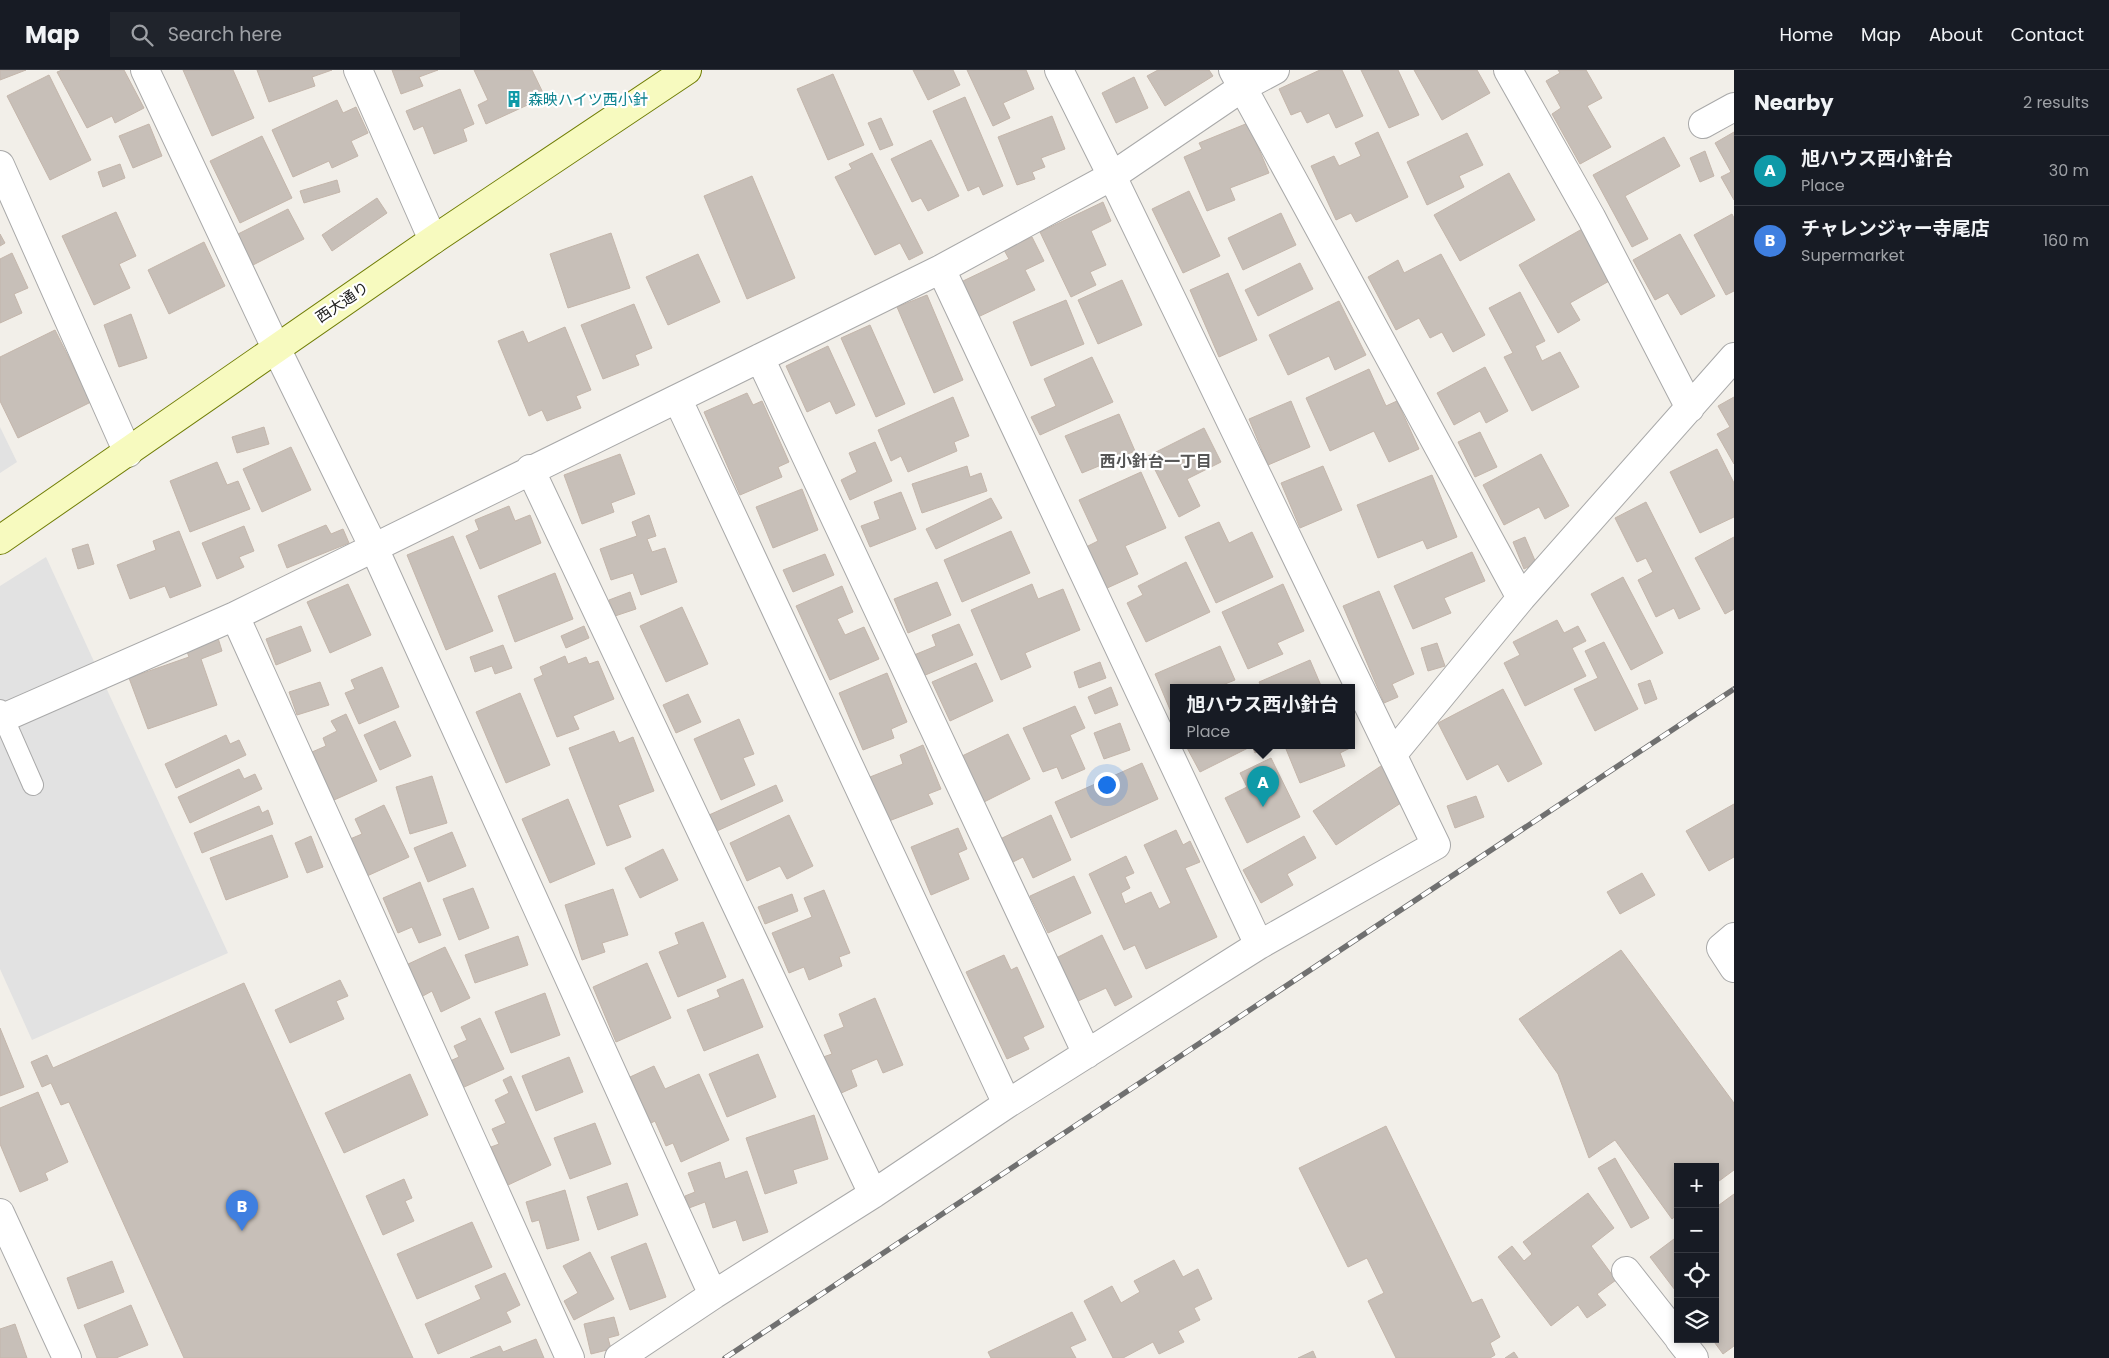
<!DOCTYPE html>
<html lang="en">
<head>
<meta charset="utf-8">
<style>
  body { margin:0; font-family:Poppins,"Noto Sans JP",sans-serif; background:#20242c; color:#f1f3f6 }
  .controls { position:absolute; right:15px; bottom:15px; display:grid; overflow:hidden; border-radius:0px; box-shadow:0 2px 8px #0003 }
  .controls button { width:45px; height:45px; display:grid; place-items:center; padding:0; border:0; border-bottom:1px solid #363941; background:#171b24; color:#f1f3f6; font:25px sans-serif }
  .you { position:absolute; left:1106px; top:714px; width:18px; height:18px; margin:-12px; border:4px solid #fff; border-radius:50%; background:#1a73e8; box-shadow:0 0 0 8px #1a73e833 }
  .badge { display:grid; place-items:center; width:32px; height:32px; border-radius:50%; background:#d40000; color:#fff; font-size:16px; font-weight:700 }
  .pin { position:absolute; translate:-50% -41px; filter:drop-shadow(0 1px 2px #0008) }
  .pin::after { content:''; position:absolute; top:26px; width:18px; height:15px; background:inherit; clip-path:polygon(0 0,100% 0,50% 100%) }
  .popup { position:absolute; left:1170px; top:614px; width:185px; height:65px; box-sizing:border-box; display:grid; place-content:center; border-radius:0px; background:#171b24; filter:drop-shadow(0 1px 4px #0005); font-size:16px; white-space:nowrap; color:#9ea1a6 }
  .popup b { font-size:19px; color:#f1f3f6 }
  .popup::after { content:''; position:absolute; left:50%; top:100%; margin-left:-10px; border:10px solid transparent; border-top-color:#171b24 }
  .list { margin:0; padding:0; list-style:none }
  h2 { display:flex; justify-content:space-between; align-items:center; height:65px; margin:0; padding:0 20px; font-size:21px }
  h2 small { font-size:16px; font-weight:400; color:#9ea1a6 }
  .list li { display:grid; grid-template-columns:32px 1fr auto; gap:15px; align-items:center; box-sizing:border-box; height:70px; padding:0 20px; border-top:1px solid #363941 }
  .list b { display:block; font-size:19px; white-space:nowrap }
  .list p { margin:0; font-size:16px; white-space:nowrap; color:#9ea1a6 }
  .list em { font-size:16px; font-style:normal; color:#9ea1a6 }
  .icon { flex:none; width:28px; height:28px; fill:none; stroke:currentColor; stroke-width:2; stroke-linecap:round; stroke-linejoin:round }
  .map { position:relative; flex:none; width:1734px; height:1288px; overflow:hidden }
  header { display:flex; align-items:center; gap:30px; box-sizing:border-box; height:70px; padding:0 25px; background:#171b24; border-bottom:1px solid #363941 }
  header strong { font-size:24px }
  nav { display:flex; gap:28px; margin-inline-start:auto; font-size:18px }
  .search { width:350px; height:45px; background:#20242c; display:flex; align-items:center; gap:12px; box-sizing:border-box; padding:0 18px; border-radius:0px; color:#9ea1a6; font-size:19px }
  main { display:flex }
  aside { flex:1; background:#171b24 }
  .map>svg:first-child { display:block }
  .parking { fill:#e2e2e2 }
  .building { fill:#c7bfb8; stroke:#c4b6ab }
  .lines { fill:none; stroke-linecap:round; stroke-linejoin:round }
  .lane-casing { stroke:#a9a9a9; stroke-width:22 }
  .street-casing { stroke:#a9a9a9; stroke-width:30 }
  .secondary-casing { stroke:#707d05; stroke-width:30 }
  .lane { stroke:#fff; stroke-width:20 }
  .street { stroke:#fff; stroke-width:28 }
  .secondary { stroke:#f7fabf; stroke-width:28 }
  .rail-casing { stroke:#707070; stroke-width:5.5 }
  .rail { stroke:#fff; stroke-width:4; stroke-dasharray:11; stroke-linecap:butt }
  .labels { text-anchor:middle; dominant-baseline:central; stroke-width:4.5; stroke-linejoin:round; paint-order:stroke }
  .culture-label { font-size:15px; fill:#0d838f; stroke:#fff; text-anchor:start }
  .street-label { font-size:15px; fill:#222; stroke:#fff }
  .neighbourhood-label { font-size:16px; font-weight:bold; fill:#555; stroke:#fff }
</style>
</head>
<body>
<header>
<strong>Map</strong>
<div class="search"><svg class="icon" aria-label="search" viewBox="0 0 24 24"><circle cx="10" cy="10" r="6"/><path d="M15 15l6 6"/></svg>Search here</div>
<nav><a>Home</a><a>Map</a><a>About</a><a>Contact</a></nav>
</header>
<main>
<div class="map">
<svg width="1734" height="1288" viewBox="0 0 1734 1288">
  <rect width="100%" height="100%" fill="#f2efe9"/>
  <path class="parking" d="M0,357L17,392L0,403Z
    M46,487L228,883L32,970L0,899V516Z"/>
  <path class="building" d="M0,0H26L0,10Z
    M62,0H124L144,38L115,53L112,46L87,58L57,2Z
    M183,0H233L254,48L212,66Z
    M257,0H332L312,7L315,16L269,32Z
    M392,0H438L419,7L423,16L401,24Z
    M474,0H532L545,27L486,54L478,35L488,30Z
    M913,0H953L960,15L928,30Z
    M967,0H1026L1034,19L1003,33L1010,48L993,56Z
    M1158,0H1209L1213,6L1165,36L1147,6Z
    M1320,0H1342L1363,46L1336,58L1329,43L1307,53L1301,41L1291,45L1279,19Z
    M1361,0H1398L1419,45L1389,58Z
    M1414,0H1477L1490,23L1442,50Z
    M1558,0H1586L1602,28L1587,36L1611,77L1580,94L1552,44L1561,38L1546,11L1560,3Z
    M833,4L864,75L828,90L797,19Z
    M49,5L91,90L50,110L7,26Z
    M1134,7L1148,38L1116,53L1102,23Z
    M460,19L474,54L463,59L467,71L434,84L423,56L414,60L406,41Z
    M965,27L1003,116L983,125L979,116L968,121L933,41Z
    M337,30L343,43L356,37L368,63L351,71L358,86L332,98L329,91L293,107L272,60Z
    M1052,46L1065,79L1041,88L1045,97L1032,102L1035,109L1017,115L998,67Z
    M881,48L893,75L880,80L868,53Z
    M1248,53L1269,103L1230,118L1235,130L1207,141L1184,87L1202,79L1199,73Z
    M149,54L162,86L133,98L119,66Z
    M1378,62L1408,127L1356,152L1351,143L1336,150L1311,96L1334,86L1339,96L1361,86L1355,73Z
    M1734,62V130L1721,107L1731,102L1715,73Z
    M1467,63L1483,95L1459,106L1464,117L1427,135L1407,92Z
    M262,66L292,128L240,153L210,91Z
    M1664,67L1680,96L1625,126L1648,169L1632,177L1593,105Z
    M931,70L959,126L928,141L921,128L912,132L891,89Z
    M1705,81L1714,106L1700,112L1690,88Z
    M872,83L923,183L909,190L900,173L875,185L835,107L852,99L849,94Z
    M120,94L125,108L103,117L98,102Z
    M1509,103L1535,150L1460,191L1434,145Z
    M752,106L795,208L747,229L704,126Z
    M337,110L340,122L304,133L300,121Z
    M1189,121L1220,186L1183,203L1152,139Z
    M377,128L387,143L332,181L322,165Z
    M1103,132L1111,151L1091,161L1106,195L1090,202L1096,215L1071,227L1040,162Z
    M288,139L304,169L253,195L238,164Z
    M116,142L136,186L119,194L130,218L94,235L62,166Z
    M1281,143L1296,175L1243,200L1228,168Z
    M1732,144L1734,148V221L1726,225L1694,165Z
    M1582,159L1611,210L1570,233L1580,250L1558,263L1519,195Z
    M611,163L630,218L568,238L550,184Z
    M0,164L5,173L0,176Z
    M1680,164L1715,226L1681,245L1668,223L1655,230L1633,190Z
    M1032,167L1044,191L1025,200L1035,220L978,247L961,212L1009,189L1004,180Z
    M204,172L225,216L169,244L148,200Z
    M12,183L28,218L14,224L22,243L0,253V189Z
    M698,184L720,232L668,255L646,207Z
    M1441,184L1485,265L1453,282L1442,262L1430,268L1419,248L1396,260L1368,207L1398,190L1404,203Z
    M1300,193L1313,219L1258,246L1245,220Z
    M1228,203L1257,270L1219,287L1190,220Z
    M1122,210L1142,255L1098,274L1078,230Z
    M1520,222L1545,271L1535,276L1542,291L1560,282L1579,317L1532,341L1504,287L1513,283L1489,238Z
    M927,225L963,310L934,323L897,237Z
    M1066,230L1084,274L1031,296L1013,252Z
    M1339,231L1366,285L1335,300L1329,286L1288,305L1269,265Z
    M634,234L652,278L635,285L639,295L603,309L581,255Z
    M131,244L147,288L119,297L104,255Z
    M870,255L905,334L876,347L841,268Z
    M565,257L591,320L576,326L581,338L547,351L542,340L529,346L498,271L523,261L528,273Z
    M55,260L91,332L18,368L0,331V287Z
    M828,276L855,335L836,344L830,331L807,342L786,296Z
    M1092,287L1113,332L1040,365L1031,347L1056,336L1044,309Z
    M1485,297L1508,341L1486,353L1480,341L1454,355L1437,323Z
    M1369,299L1386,336L1397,331L1419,379L1389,392L1374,361L1330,381L1306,328Z
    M747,323L753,335L762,331L789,392L778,397L782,407L740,425L704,342Z
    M953,327L969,366L954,372L957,381L908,402L901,386L891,391L878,360Z
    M1734,327V394L1717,364L1730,357L1718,336Z
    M1291,331L1310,377L1268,395L1249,349Z
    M1119,344L1135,381L1082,403L1065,366Z
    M264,357L269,374L237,383L232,367Z
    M1204,358L1221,392L1187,409L1200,436L1179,447L1148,386Z
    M1480,362L1497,397L1475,407L1458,372Z
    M875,372L892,411L850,430L841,410L857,402L849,383Z
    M291,377L311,420L262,442L243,399Z
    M1717,379L1734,413V447L1700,463L1670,402Z
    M620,384L635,424L611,433L614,442L582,454L564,405Z
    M1541,384L1569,436L1545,449L1539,437L1504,455L1483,415Z
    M217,392L227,415L238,411L250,439L190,462L170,411Z
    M967,396L970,407L981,403L987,421L922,443L912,414Z
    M1323,396L1342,440L1300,458L1281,413Z
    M1141,402L1166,458L1125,476L1138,504L1105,519L1086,477L1098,471L1079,430Z
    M1432,405L1457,467L1427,479L1423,470L1378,488L1357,435Z
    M802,419L818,460L773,478L756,437Z
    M901,422L916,459L870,477L861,456L880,449L874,432Z
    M991,428L1002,448L936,479L926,459Z
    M1646,432L1700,539L1679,549L1674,538L1656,547L1638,510L1653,502L1646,488L1637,492L1615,448Z
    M509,436L515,451L530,445L541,473L480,499L466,466L479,460L475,450Z
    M649,445L656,466L647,469L652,482L665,478L677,512L641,525L633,503L611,510L600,479L637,466L632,452Z
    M1219,452L1229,473L1252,462L1273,507L1216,533L1185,467Z
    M326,455L331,464L343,459L349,473L287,498L278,475Z
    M244,456L254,481L239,487L244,497L217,509L202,473Z
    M179,461L201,516L170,528L165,516L130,529L117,495L156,480L153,471Z
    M1011,461L1030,503L962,532L944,490Z
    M453,466L493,561L446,580L407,485Z
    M1525,467L1536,493L1524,499L1513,472Z
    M1734,467V539L1725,544L1695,488Z
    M88,474L94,494L78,499L72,479Z
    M1472,482L1485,511L1444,528L1451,543L1413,559L1394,516Z
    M825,484L834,505L793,522L783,500Z
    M1186,492L1210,542L1146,572L1127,533L1143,525L1138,516Z
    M555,503L573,549L515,572L498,526Z
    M1623,507L1663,583L1631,600L1591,524Z
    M937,512L951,545L908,563L894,529Z
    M348,514L371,565L330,583L307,532Z
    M1032,514L1038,529L1063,519L1080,560L1025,583L1031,597L1001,610L971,540Z
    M1283,514L1304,561L1277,573L1283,584L1248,599L1222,542Z
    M842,516L853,542L837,549L845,565L864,557L879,589L830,610L796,536Z
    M1379,521L1414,604L1392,614L1398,627L1384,633L1343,536Z
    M630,522L636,539L615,546L609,530Z
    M682,537L708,594L666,612L640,556Z
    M1557,550L1564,563L1578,556L1586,571L1572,578L1586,606L1525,636L1504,593L1520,585L1513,572Z
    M959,554L973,585L923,606L914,585L936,576L932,565Z
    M301,556L311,581L276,595L266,569Z
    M584,556L589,568L566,578L561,566Z
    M218,568L222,581L201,589L217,635L148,659L129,608L189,587L186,579Z
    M1604,572L1638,639L1595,661L1574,619L1598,608L1585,581Z
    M1437,573L1445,596L1428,601L1421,578Z
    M503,575L512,598L495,604L492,596L475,602L470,587Z
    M1220,576L1235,610L1220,616L1221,618H1174V649L1155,604Z
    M565,586L568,594L586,587L589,594L598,591L614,629L573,646L579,659L557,667L534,609L543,605L540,597Z
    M1310,590L1322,618H1262L1259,612Z
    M1100,592L1106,608L1079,618L1074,602Z
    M976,593L993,631L950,651L932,612Z
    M382,597L399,637L359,654L345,623L355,619L351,610Z
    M887,603L907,652L891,659L894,668L863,680L839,623Z
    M1650,610L1657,629L1645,634L1638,614Z
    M320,612L329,635L297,645L289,622Z
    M1111,617L1118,635L1095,644L1088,627Z
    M1503,619L1542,694L1508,712L1498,694L1467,710L1438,653Z
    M520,623L550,695L506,713L476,642Z
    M688,624L701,652L676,663L663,635Z
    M1075,636L1085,658L1070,665L1085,699L1062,709L1057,697L1043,702L1023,658Z
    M346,644L377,711L334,730L312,682L326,676L323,668L337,661L331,651Z
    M739,649L754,684L743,688L755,715L721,730L694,669Z
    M395,651L411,686L380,700L364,665Z
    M1120,653L1130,680L1104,689L1094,663Z
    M614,661L619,673L633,667L654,721L618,735L631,767L607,776L569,678Z
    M1008,664L1030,709L984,732L962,686Z
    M226,665L230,674L239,670L246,685L176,718L165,694Z
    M1352,669L1354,676L1340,683L1345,696L1300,713L1286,679L1296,676H1352Z
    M923,675L941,719L928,724L933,734L889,751L870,707L903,694L900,685Z
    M1186,676H1268L1255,683L1252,676L1200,702Z
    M1271,688L1300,747L1247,773L1225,728L1247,717L1240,703Z
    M1142,693L1158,729L1071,768L1055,732Z
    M1381,696L1404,731L1336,775L1313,741Z
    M239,699L244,709L255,704L262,719L190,753L178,727Z
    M432,706L447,753L410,764L396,717Z
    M776,715L783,731L717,761L709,745Z
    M1476,726L1484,747L1455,758L1447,736Z
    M568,729L595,794L550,813L522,749Z
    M1734,734V787L1709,801L1686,761Z
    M384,735L409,787L367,806L350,769L362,764L355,749Z
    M259,736L262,743L268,740L273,754L202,783L194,763Z
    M789,745L813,796L787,809L780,796L747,811L730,773Z
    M1051,745L1071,790L1033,808L1023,787L1011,793L1000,769Z
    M958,758L967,779L958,783L969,809L931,825L911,777Z
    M1176,760L1183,775L1190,771L1200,792L1185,798L1217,867L1146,899L1135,875L1124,880L1089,804L1126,786L1134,803L1125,807L1130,818L1121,823L1125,834L1151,822L1159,839L1171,833L1144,775Z
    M452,762L466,796L428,812L414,778Z
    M272,765L288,807L226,830L210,788Z
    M311,766L323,797L307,803L295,773Z
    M1304,766L1316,788L1287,804L1293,815L1261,833L1243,800Z
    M663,779L678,810L640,828L625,798Z
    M1642,803L1655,825L1620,844L1607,822Z
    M1074,806L1091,843L1048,863L1030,826Z
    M420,812L441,865L419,873L412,857L398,863L383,828Z
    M473,818L489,858L459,870L443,829Z
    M613,819L628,865L602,873L605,882L582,890L565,835Z
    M824,820L850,883L839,887L842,896L809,910L804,897L789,903L772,863L812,847L804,828Z
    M792,824L798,841L765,854L758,837Z
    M703,852L726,907L678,927L659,882L679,874L675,863Z
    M1102,865L1132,927L1115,936L1106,918L1074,933L1052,890Z
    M518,866L528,895L475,913L465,885Z
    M445,877L470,928L441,942L432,921L421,927L406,895Z
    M1621,880L1734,1033V1100L1715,1114V1097H1678V1144L1672,1149L1615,1070L1589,1088L1558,1004L1519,949Z
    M1004,885L1011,900L1017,897L1044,957L1023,967L1029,979L1007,989L966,902Z
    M647,893L671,948L616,972L593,917Z
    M743,909L763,957L704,981L687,940L720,927L717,920Z
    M340,910L348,926L336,931L344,949L290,973L275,940Z
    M244,913L413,1288H184L69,1032L61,1035L51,1013L42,1017L31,992L47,985L53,998Z
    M545,923L560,965L511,983L495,942Z
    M875,928L903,995L883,1003L877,989L851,1000L857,1016L839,1024L823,987L832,984L824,965L844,957L839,944Z
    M480,948L504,999L462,1018L450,991L459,987L454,976L467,970L461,957Z
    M0,958L24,1017L0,1026Z
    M758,984L776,1027L727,1047L709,1004Z
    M569,987L583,1022L536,1041L522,1006Z
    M654,996L665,1019L699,1004L729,1070L681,1092L673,1073L666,1076L655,1051L651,1053L630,1007Z
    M410,1004L428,1045L344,1083L325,1043Z
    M511,1006L551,1095L508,1115L491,1077L499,1074L492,1059L506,1053L495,1030L509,1023L503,1010Z
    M38,1022L68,1092L45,1103L48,1110L20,1122L0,1074V1038Z
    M814,1045L828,1089L793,1100L797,1113L765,1124L746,1068Z
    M595,1053L611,1094L570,1109L554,1068Z
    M1386,1056L1472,1233L1482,1229L1500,1267L1490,1273L1495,1285L1490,1288H1396L1368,1231L1384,1223L1367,1188L1348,1197L1299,1098Z
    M1615,1088L1649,1148L1631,1158L1598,1098Z
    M720,1092L725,1109L747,1101L768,1162L743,1171L736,1150L713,1158L705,1132L689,1138L685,1126L695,1122L688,1103Z
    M404,1109L412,1128L405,1131L414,1151L383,1165L366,1126Z
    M627,1113L638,1145L598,1160L587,1127Z
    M565,1120L579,1170L547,1179L539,1150L532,1152L526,1132Z
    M1588,1123L1614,1158L1591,1176L1616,1210L1597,1224L1606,1235L1587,1248L1578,1235L1551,1256L1498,1187L1512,1176L1524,1191L1532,1184L1523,1172Z
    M1734,1124V1276L1723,1284L1712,1269H1715V1138Z
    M472,1152L492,1197L417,1229L397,1184Z
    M1678,1166V1224L1650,1187Z
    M646,1173L666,1227L630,1240L611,1187Z
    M590,1182L614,1229L574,1250L564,1231L578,1223L563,1196Z
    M1174,1190L1183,1207L1198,1199L1212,1229L1194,1238L1200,1250L1178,1261L1184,1272L1159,1284L1153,1272L1123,1288H1113L1084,1231L1112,1216L1121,1233L1140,1222L1134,1211Z
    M112,1191L124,1222L78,1239L67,1208Z
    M505,1203L520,1235L506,1242L511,1252L438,1284L425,1254L481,1229L475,1216Z
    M131,1235L148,1275L116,1288H97L84,1255Z
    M1072,1242L1086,1270L1070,1277L1076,1288H991L988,1282Z
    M614,1247L619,1265L608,1268L611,1279L591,1284L584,1254Z
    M15,1254L27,1288H0V1259Z
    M536,1269L544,1288H470L500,1276L503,1282Z
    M1313,1281L1316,1288H1298Z
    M1514,1282L1518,1288H1505Z"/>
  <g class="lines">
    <g class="lane-casing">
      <path id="lane" d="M0,640L33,715"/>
    </g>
    <g class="street-casing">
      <path id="street" d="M145,0L276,278L374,478L713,1225
        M358,0L433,170
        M1233,0L1521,528
        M1508,0L1591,147L1690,338
        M1703,54L1734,37
        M0,95L128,383
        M941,199L1259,875
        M760,288L1087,984
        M678,330L1007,1034
        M530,399L873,1124
        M235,546L570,1288
        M3,648L235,546L941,199L1112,106L1243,17L1275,0
        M1392,685L1521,528L1734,287
        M1734,867L1721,878L1734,898
        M0,1143L67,1288
        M1626,1201L1678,1267
        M1679,1269L1694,1288
        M619,1288L713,1225L873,1124L1007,1034L1259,875L1436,775L1112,106L1059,0"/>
    </g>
    <g class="secondary-casing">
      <path id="secondary" d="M0,470L433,170L687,0"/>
    </g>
    <use href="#lane" class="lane"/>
    <use href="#street" class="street"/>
    <use href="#secondary" class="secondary"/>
    <g class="rail-casing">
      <path id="rail" d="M725,1288L1734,619"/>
    </g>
    <use href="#rail" class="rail"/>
  </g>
  <defs>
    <g id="building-bare" transform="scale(1.35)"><path d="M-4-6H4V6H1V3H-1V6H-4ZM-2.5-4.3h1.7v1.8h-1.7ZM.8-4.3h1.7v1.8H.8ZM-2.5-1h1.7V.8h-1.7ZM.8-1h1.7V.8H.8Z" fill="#0f9aa8" stroke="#fff" stroke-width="2.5" paint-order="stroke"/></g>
  </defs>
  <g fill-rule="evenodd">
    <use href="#building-bare" x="514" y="29"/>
  </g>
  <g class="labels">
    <g class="culture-label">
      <text x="528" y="29">森映ハイツ西小針</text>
    </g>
    <g class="street-label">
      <text transform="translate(342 232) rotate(-34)">西大通り</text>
    </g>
    <g class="neighbourhood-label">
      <text x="1156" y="391">西小針台一丁目</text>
    </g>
  </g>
</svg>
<div class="controls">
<button>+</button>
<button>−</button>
<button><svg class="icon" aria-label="locate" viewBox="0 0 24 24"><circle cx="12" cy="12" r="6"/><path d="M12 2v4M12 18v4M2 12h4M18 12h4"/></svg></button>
<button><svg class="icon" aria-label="layers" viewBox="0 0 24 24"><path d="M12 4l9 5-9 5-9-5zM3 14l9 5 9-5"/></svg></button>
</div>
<div class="you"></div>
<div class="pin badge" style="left:1263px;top:737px;background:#0f9aa8">A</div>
<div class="popup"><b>旭ハウス西小針台</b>Place</div>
<div class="pin badge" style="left:242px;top:1161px;background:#3f7fe0">B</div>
</div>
<aside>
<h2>Nearby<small>2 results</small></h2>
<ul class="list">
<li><span class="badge" style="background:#0f9aa8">A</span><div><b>旭ハウス西小針台</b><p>Place</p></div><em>30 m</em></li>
<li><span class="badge" style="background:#3f7fe0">B</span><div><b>チャレンジャー寺尾店</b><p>Supermarket</p></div><em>160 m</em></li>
</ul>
</aside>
</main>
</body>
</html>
